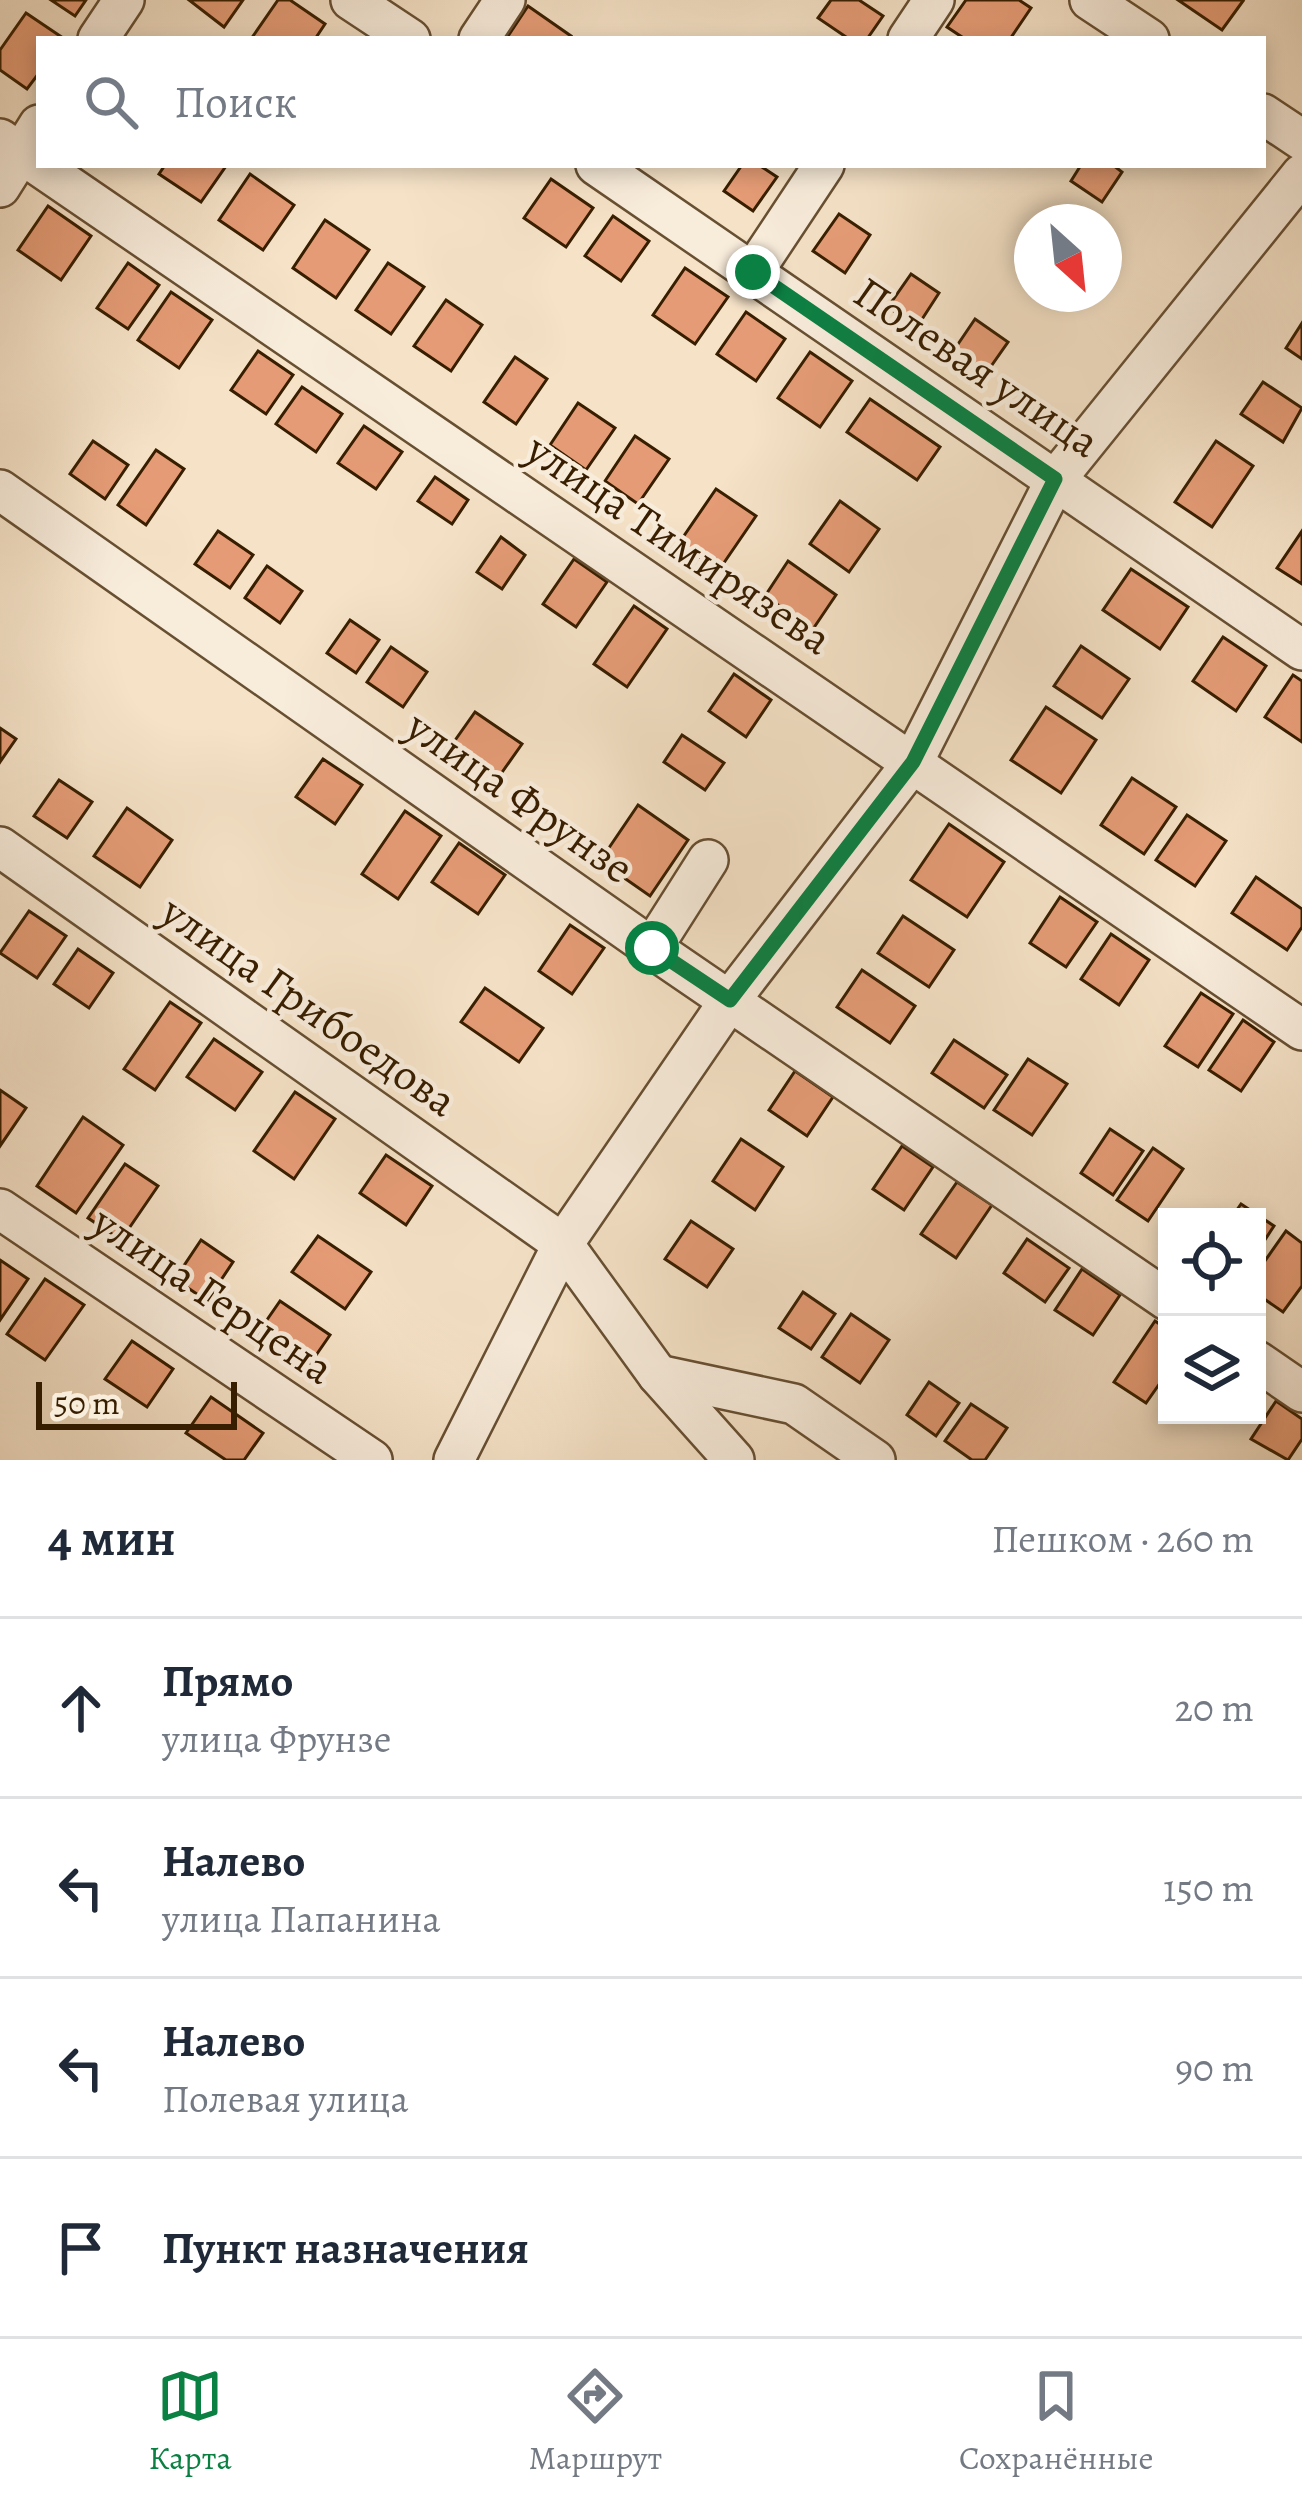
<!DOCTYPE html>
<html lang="ru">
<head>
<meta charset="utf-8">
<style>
  :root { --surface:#fff; --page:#f6f6f7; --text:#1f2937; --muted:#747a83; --line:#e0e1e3; --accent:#0b8043 }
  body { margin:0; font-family:Alegreya,serif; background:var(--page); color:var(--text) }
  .controls { position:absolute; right:36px; bottom:36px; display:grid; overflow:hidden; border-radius:0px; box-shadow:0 6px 18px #0003 }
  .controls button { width:108px; height:108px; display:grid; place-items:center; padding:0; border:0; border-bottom:3px solid var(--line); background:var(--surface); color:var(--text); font:60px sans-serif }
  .compass { position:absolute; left:1014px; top:204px; width:108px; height:108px; border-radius:50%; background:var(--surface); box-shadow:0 6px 18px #0003; rotate:153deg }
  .scale { position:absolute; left:36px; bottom:30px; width:201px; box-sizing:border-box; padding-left:12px; border:6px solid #381e00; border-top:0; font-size:33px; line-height:42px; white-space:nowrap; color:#381e00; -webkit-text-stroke:9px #f8ecdb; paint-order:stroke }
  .stop { position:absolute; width:36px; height:36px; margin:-27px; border:9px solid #0b8043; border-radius:50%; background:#fff }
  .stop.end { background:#0b8043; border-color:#fff; box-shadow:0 3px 12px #0008 }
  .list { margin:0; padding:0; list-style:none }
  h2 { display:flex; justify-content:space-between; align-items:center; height:156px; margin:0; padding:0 48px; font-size:51px }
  h2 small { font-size:39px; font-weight:400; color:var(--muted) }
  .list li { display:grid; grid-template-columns:78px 1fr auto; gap:36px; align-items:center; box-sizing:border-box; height:180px; padding:0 48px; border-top:3px solid var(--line) }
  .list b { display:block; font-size:45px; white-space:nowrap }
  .list p { margin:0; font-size:39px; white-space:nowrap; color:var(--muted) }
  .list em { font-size:39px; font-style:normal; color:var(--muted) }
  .icon { flex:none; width:66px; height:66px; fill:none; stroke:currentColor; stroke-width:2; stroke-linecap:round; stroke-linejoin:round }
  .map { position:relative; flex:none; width:1302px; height:1460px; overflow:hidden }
  .search { position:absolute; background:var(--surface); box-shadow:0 6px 18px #0003; left:36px; right:36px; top:36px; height:132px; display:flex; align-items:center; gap:30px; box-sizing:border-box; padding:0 42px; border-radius:0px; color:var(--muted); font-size:45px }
  .sheet { height:876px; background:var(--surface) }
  nav { display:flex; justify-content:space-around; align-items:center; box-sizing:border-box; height:168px; border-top:3px solid var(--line); background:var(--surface); font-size:33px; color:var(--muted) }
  nav a { display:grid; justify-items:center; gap:6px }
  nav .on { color:var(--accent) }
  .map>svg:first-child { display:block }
  .building { fill:#e59c76; stroke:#381e00; stroke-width:3 }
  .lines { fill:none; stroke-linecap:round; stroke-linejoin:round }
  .minor-casing { stroke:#674f32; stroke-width:44 }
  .minor { stroke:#f8ecdb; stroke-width:39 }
  .route { stroke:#0b8043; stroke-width:15 }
  .labels { text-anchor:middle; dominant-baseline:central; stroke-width:9; stroke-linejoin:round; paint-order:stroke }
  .street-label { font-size:45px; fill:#381e00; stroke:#f8ecdb }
</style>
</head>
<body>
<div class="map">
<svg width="1302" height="1460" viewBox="0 0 1302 1460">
  <rect width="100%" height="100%" fill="#f5e2c7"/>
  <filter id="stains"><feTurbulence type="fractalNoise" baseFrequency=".00167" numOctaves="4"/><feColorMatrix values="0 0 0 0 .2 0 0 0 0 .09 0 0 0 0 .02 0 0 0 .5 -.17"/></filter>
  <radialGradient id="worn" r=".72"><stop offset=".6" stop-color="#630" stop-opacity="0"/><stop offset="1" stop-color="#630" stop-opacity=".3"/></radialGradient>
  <g class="building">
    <path d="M51 0H86L75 16Z"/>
    <path d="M189 0H243L224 27Z"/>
    <path d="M278 0H290L325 24 315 39H251Z"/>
    <path d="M831 0H859L883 16 867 39H849L818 18Z"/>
    <path d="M966 0H1019L1031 8 1010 39H965L947 27Z"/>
    <path d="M1178 0H1241L1243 1 1222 30Z"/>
    <path d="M528 6 571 36 569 39H506Z"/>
    <path d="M26 13 63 38 39 39V73L27 89 0 70V50Z"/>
    <path d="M165 165H224L226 166 201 202 159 174Z"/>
    <path d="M742 165H759L777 177 753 211 724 191Z"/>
    <path d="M1081 165H1113L1122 172 1102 202 1071 181Z"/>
    <path d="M250 174 294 205 263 250 219 220Z"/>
    <path d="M551 179 593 208 566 247 524 218Z"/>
    <path d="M48 206 91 236 61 280 18 250Z"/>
    <path d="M839 214 870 235 845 273 813 251Z"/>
    <path d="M613 216 649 241 621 281 585 256Z"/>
    <path d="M325 220 369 250 336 298 293 268Z"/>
    <path d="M128 263 159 285 128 329 97 308Z"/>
    <path d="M388 263 424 287 391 334 356 310Z"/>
    <path d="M685 268 728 297 695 344 653 315Z"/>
    <path d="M911 274 939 293 917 327 888 307Z"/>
    <path d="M171 292 212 320 179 368 138 340Z"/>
    <path d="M446 300 482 325 451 371 414 346Z"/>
    <path d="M746 312 785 339 756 381 717 354Z"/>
    <path d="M975 319 1008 342 987 372 954 350Z"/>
    <path d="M1302 323V359L1286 348Z"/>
    <path d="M258 351 293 375 266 414 231 390Z"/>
    <path d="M810 352 852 381 820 427 778 398Z"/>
    <path d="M515 357 547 379 516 424 484 402Z"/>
    <path d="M1263 382 1302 408 1283 442 1241 414Z"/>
    <path d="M302 387 342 414 316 452 276 424Z"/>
    <path d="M870 399 940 447 917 480 847 432Z"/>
    <path d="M578 403 615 428 586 470 550 445Z"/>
    <path d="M364 426 402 452 376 489 338 463Z"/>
    <path d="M635 436 669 459 638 504 605 481Z"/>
    <path d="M93 441 128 465 105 499 70 474Z"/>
    <path d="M1216 441 1253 466 1212 527 1175 502Z"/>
    <path d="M156 450 184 469 146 525 118 505Z"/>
    <path d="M435 477 468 500 452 524 418 501Z"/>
    <path d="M716 489 756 516 719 570 679 543Z"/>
    <path d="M840 501 879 529 849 572 810 544Z"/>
    <path d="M218 531 253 555 230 588 195 564Z"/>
    <path d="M1302 531V584L1277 568Z"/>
    <path d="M501 537 525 555 502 589 477 572Z"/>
    <path d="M574 559 607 582 576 627 543 604Z"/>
    <path d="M788 561 836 595 813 629 765 596Z"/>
    <path d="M267 566 302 591 280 623 245 598Z"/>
    <path d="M1131 569 1188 607 1160 649 1103 610Z"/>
    <path d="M634 606 667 629 627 687 594 664Z"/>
    <path d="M350 620 379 640 356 673 327 653Z"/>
    <path d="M1223 637 1266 666 1236 711 1193 681Z"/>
    <path d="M1081 646 1129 679 1102 718 1054 686Z"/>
    <path d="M391 647 427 672 403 707 367 682Z"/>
    <path d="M734 674 771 700 746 737 709 711Z"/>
    <path d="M1293 675 1302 681V742L1265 717Z"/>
    <path d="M1046 707 1096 740 1061 793 1011 760Z"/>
    <path d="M475 712 522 744 498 778 451 746Z"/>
    <path d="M0 728 16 739 0 762Z"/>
    <path d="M682 735 724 763 705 790 664 762Z"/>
    <path d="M323 759 362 785 335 824 296 797Z"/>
    <path d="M1132 778 1176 807 1144 854 1101 825Z"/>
    <path d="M59 780 92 802 67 838 34 816Z"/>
    <path d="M638 805 688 840 650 896 600 861Z"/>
    <path d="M127 808 172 840 140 887 94 856Z"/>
    <path d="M405 811 441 836 398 899 362 874Z"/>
    <path d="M1187 815 1226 841 1195 886 1156 860Z"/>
    <path d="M949 824 1004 862 967 917 911 880Z"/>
    <path d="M459 843 505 875 478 914 432 882Z"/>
    <path d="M1256 877 1302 909V927L1287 950 1232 913Z"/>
    <path d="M1060 897 1097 922 1066 967 1030 943Z"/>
    <path d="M29 911 66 936 37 978 0 953Z"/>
    <path d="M903 916 954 950 929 987 878 953Z"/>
    <path d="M570 925 604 948 572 994 539 971Z"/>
    <path d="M1111 934 1149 960 1119 1005 1081 979Z"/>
    <path d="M78 949 113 973 89 1008 54 984Z"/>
    <path d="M862 970 915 1006 890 1043 837 1007Z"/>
    <path d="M485 988 543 1028 519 1062 461 1022Z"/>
    <path d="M1201 993 1233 1014 1198 1067 1165 1046Z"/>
    <path d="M170 1002 201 1023 155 1090 124 1069Z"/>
    <path d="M1243 1020 1274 1042 1241 1091 1209 1070Z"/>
    <path d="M214 1039 262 1072 235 1110 187 1077Z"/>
    <path d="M954 1040 1007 1075 984 1108 932 1073Z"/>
    <path d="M1028 1059 1067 1084 1032 1135 994 1110Z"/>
    <path d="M795 1071 833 1097 807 1136 769 1110Z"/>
    <path d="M0 1090 26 1108 0 1146Z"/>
    <path d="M295 1092 335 1119 294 1179 254 1151Z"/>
    <path d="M83 1117 123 1145 76 1213 37 1186Z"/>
    <path d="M1110 1129 1143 1151 1113 1195 1081 1173Z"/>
    <path d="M741 1139 783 1167 755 1210 713 1181Z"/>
    <path d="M902 1146 933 1167 904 1210 873 1189Z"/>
    <path d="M1153 1148 1183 1169 1148 1221 1117 1200Z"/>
    <path d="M386 1155 432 1186 406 1225 360 1193Z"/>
    <path d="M125 1164 158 1186 121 1240 88 1218Z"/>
    <path d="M957 1182 992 1205 956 1258 921 1234Z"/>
    <path d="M1241 1204 1274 1226 1257 1252V1217H1232Z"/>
    <path d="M691 1221 733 1249 707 1287 665 1259Z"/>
    <path d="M1286 1231 1302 1243V1286L1283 1312 1257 1294V1272Z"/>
    <path d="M318 1236 371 1272 345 1309 292 1272Z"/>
    <path d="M1027 1239 1069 1268 1045 1302 1004 1273Z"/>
    <path d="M201 1240 233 1262 207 1301 175 1279Z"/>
    <path d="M0 1260 28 1279 0 1320Z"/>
    <path d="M1082 1269 1120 1295 1093 1335 1055 1310Z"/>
    <path d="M45 1279 84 1305 45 1360 7 1334Z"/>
    <path d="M803 1292 835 1314 811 1349 779 1328Z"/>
    <path d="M280 1301 330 1335 303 1374 253 1340Z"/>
    <path d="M851 1314 889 1340 860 1383 822 1357Z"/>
    <path d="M1155 1321 1167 1329V1373L1146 1403 1114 1382Z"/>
    <path d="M132 1341 173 1369 147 1407 105 1379Z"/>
    <path d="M929 1382 959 1403 936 1436 907 1415Z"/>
    <path d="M211 1397 263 1433 244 1460H226L186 1433Z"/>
    <path d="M1276 1401 1302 1419V1439L1288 1460 1251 1439Z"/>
    <path d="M971 1404 1007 1428 985 1460H972L945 1441Z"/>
  </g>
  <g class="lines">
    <g class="minor-casing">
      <g id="minor">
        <path d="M351 0 410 39"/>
        <path d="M1090 0 1149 39"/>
        <path d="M98 39 124 0"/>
        <path d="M479 39 505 0"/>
        <path d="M908 39 934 0"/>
        <path d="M1263 114 1302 140"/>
        <path d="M0 139 1302 1030"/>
        <path d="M596 165 1302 650"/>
        <path d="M0 187 39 125"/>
        <path d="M753 272 824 165"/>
        <path d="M0 490 652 948 1167 1300"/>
        <path d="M0 847 563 1244 658 1375 734 1460"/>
        <path d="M652 948 708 860"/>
        <path d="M0 1209 372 1460"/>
        <path d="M1257 1361 1302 1392"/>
        <path d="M658 1375 794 1404 875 1460"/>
        <path d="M454 1460 563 1244 730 1000 913 762 1056 479 1302 174"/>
      </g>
    </g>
    <use href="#minor" class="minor"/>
  </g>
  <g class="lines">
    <path class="route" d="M652 948 730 1000 913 762 1055 479 753 272"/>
  </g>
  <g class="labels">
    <g class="street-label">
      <text transform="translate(977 367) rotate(34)">Полевая улица</text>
      <text transform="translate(679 544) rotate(34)">улица Тимирязева</text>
      <text transform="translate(520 797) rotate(35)">улица Фрунзе</text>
      <text transform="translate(309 1006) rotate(35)">улица Грибоедова</text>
      <text transform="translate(213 1295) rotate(34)">улица Герцена</text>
    </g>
  </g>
  <rect width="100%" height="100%" filter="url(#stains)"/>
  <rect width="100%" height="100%" fill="url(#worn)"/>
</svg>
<div class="controls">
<button><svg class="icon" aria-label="locate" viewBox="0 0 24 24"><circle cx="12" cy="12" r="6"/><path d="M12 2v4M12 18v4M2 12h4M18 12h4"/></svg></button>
<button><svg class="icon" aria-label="layers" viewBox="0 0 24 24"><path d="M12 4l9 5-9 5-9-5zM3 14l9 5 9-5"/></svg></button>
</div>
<svg class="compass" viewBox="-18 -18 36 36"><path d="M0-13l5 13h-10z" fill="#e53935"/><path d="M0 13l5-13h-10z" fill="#747a83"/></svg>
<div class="scale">50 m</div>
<div class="stop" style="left:652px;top:948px"></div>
<div class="stop end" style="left:753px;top:272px"></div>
<div class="search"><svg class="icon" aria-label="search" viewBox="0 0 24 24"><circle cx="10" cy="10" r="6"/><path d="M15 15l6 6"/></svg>Поиск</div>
</div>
<section class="sheet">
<h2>4 мин<small>Пешком · 260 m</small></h2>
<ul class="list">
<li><svg class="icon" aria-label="ahead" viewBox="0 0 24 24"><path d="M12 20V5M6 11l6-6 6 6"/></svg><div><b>Прямо</b><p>улица Фрунзе</p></div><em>20 m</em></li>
<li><svg class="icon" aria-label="left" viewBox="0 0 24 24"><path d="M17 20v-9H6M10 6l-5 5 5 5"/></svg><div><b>Налево</b><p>улица Папанина</p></div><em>150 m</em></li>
<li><svg class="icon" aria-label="left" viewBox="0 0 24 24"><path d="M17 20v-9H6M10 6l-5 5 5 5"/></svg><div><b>Налево</b><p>Полевая улица</p></div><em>90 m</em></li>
<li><svg class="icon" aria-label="arrive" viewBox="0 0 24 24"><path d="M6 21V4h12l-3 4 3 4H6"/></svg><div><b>Пункт назначения</b></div></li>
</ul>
</section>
<nav>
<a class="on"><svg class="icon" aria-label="map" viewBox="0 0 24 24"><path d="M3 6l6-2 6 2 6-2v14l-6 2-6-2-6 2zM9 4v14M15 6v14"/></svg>Карта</a>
<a><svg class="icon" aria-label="directions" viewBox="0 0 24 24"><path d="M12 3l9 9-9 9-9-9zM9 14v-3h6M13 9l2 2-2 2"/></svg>Маршрут</a>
<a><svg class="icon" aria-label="saved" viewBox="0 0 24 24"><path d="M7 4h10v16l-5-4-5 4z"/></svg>Сохранённые</a>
</nav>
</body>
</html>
